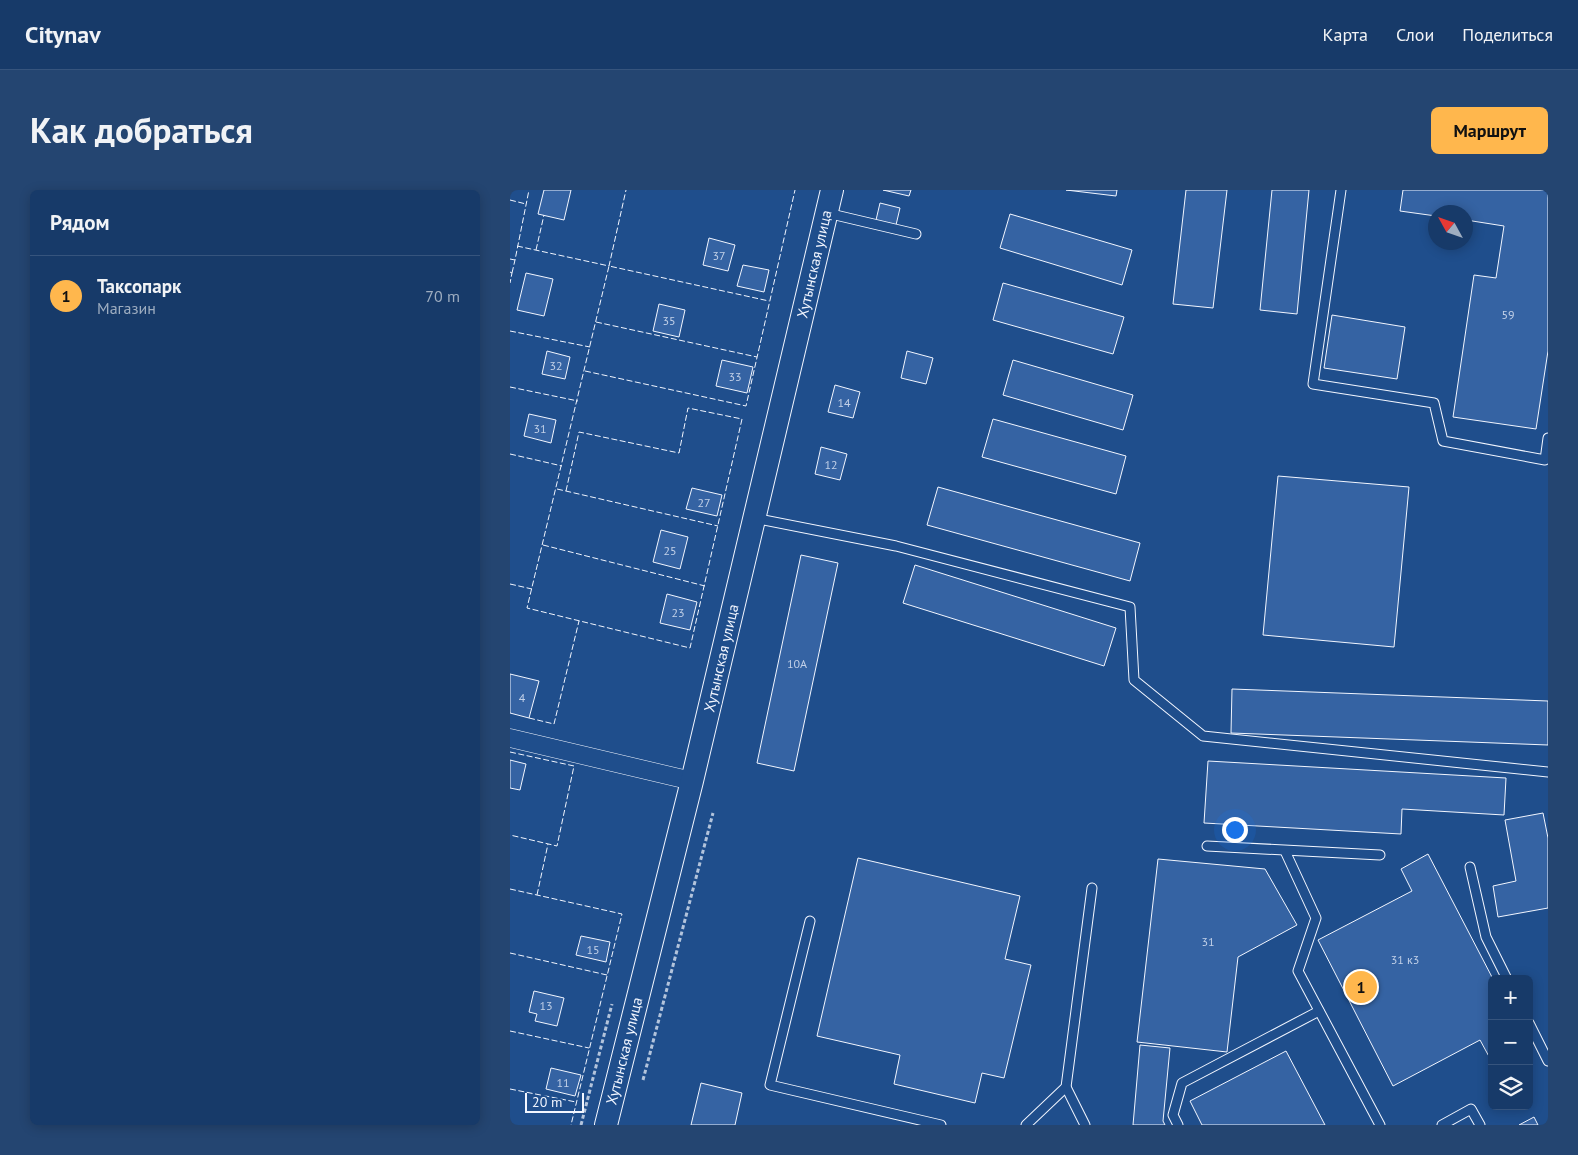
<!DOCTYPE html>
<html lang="ru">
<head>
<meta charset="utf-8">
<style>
  :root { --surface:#173a69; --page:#244571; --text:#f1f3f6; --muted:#9eadc0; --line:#36547d; --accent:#ffb74d }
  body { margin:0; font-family:"PT Sans",sans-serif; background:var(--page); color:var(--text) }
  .controls { position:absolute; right:15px; bottom:15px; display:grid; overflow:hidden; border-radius:8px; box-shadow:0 2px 12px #0003 }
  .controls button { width:45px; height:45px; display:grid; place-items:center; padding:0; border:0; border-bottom:1px solid var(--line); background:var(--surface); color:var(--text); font:25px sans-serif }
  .compass { position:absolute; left:918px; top:15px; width:45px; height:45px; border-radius:50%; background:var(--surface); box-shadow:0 2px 12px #0003; rotate:310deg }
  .scale { position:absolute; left:15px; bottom:12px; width:59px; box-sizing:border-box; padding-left:5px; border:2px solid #f2f6ff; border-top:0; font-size:14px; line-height:18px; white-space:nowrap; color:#f2f6ff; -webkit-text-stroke:4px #1f4e8c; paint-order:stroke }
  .you { position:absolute; left:724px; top:639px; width:18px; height:18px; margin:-12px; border:4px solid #fff; border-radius:50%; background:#1a73e8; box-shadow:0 0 0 8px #1a73e833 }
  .badge { display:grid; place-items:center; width:32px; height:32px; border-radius:50%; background:var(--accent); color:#111; font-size:16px; font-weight:700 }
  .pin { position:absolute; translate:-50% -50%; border:2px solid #fff; box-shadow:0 1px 5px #0006 }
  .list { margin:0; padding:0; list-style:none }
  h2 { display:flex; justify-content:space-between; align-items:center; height:65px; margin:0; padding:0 20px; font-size:21px }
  h2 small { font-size:16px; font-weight:400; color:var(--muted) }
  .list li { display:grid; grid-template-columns:32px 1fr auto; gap:15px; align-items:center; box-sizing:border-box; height:80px; padding:0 20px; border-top:1px solid var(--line) }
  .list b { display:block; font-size:19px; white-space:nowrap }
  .list p { margin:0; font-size:16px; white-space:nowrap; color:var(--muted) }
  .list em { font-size:16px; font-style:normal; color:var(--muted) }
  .icon { flex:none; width:28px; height:28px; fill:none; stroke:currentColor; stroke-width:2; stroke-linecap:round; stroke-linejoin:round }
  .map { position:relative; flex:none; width:1038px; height:935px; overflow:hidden; border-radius:8px }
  header { display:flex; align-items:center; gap:30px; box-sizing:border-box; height:70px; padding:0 25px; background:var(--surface); border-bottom:1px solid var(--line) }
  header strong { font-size:24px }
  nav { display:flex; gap:28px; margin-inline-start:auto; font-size:18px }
  .intro { display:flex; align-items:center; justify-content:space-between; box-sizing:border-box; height:120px; padding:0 30px }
  h1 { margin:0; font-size:35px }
  .button { padding:12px 22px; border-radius:8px; background:var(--accent); color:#111; font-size:18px; font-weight:700 }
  main { display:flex; gap:30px; padding:0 30px }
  aside { flex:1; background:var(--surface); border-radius:8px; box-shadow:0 2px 12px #0003 }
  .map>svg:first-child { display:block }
  .building { fill:#3563a3; stroke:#f2f6ff }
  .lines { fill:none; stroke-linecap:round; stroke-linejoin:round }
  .service-casing { stroke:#f2f6ff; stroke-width:11 }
  .minor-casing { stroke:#f2f6ff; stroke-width:19 }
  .tertiary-casing { stroke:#f2f6ff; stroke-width:24 }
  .path { stroke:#b3c4dc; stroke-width:3; stroke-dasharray:4 2.5; stroke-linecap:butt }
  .service { stroke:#1f4e8c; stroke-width:9 }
  .minor { stroke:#1f4e8c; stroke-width:18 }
  .tertiary { stroke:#1f4e8c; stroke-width:22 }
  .fence { stroke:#f2f6ff; stroke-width:1; stroke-dasharray:6 2.5; stroke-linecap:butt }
  .labels { text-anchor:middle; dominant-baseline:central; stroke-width:4; stroke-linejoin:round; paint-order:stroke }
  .number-label { font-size:12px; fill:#c3d1e8 }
  .street-label { font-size:15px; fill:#f2f6ff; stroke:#1f4e8c }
</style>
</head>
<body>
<header>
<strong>Citynav</strong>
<nav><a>Карта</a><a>Слои</a><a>Поделиться</a></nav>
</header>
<div class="intro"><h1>Как добраться</h1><a class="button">Маршрут</a></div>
<main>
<aside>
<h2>Рядом<small></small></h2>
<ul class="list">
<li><span class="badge">1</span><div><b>Таксопарк</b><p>Магазин</p></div><em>70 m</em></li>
</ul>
</aside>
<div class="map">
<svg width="1038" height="935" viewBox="0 0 1038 935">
  <rect width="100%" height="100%" fill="#1f4e8c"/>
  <g class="building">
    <path d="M34 0H61L54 30 28 24Z"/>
    <path d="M373 0H401L399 6Z"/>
    <path d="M556 0H607L606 6Z"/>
    <path d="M676 0H717L703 118 663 114Z"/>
    <path d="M762 0H799L787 124 750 120Z"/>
    <path d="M893 0H1038V161L1026 239 943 227 964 85 986 88 994 36 956 30V22H926V26L890 21Z"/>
    <path d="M370 13 390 18 386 35 366 30Z"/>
    <path d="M500 24 622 60 612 95 490 58Z"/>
    <path d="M199 48 225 55 218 81 193 75Z"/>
    <path d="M233 75 259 80 254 102 227 96Z"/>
    <path d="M16 83 43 89 34 126 7 120Z"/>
    <path d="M493 93 614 127 603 164 483 130Z"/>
    <path d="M149 114 175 120 169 147 143 141Z"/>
    <path d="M822 125 895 137 887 189 814 178Z"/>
    <path d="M37 161 60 167 55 189 32 184Z"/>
    <path d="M397 161 423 168 416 194 391 188Z"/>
    <path d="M212 170 243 177 237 203 206 196Z"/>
    <path d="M503 170 623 205 613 240 493 205Z"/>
    <path d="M325 195 350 202 343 228 318 222Z"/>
    <path d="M19 224 46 230 41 253 14 246Z"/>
    <path d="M483 229 616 266 606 304 472 267Z"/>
    <path d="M311 257 337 264 330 290 305 284Z"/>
    <path d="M768 286 899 297 884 457 753 445Z"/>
    <path d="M428 297 630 353 620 391 417 335Z"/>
    <path d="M182 298 212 305 207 326 176 319Z"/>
    <path d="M151 340 178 347 170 379 143 372Z"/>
    <path d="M291 365 328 373 284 581 247 573Z"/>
    <path d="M405 375 606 438 594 476 393 413Z"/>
    <path d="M157 404 187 412 180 440 150 433Z"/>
    <path d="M0 484 29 491 19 528 0 523Z"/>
    <path d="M722 499 1038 511V555L721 543Z"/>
    <path d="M0 570 16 574 10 600 0 598Z"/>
    <path d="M698 571 996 588 994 625 892 619 891 644 694 633Z"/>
    <path d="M1033 623 1038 648V718L988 727 983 696 1006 691 995 630Z"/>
    <path d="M918 664 983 789 982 872 970 850 883 896 808 750 902 701 891 679Z"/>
    <path d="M348 668 510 706 495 769 521 775 494 888 472 883 465 913 384 894 390 865 307 846Z"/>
    <path d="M648 669 755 679 787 735 728 767 717 862 627 852Z"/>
    <path d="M71 746 100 752 96 772 66 765Z"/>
    <path d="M24 801 54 808 47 836 25 831 27 824 19 822Z"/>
    <path d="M630 855 660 858 653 931 655 935H623Z"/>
    <path d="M776 861 815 935H692L680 911Z"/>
    <path d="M41 878 71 885 65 906 36 899Z"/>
    <path d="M191 893 232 903 225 935H181Z"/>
    <path d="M1024 927 1028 935H1009Z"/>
  </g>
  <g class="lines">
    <g class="service-casing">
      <g id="service">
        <path d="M831 0 803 194 924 213 933 251 1035 270 1038 248"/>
        <path d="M317 23 406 44"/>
        <path d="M244 328 386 356 620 417 624 490 693 546 1038 582"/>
        <path d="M697 656 870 665"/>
        <path d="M775 661 806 728 788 781 870 935"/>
        <path d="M960 677 976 747 997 789"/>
        <path d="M300 731 260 895 431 935"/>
        <path d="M1019 833 1038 871"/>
        <path d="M556 897 575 935"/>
        <path d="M516 935 556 897 582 698"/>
        <path d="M668 935 663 925 672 893 809 821"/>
        <path d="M932 935 961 919 970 935"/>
      </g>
    </g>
    <g class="minor-casing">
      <path id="minor" d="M0 548 182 591"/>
    </g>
    <g class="tertiary-casing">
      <path id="tertiary" d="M96 935 182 591 322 0"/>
    </g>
    <g class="path">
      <path d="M133 890 203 623"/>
      <path d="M71 935 102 814"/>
    </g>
    <use href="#service" class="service"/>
    <use href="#minor" class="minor"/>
    <use href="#tertiary" class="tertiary"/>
    <g class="fence">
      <path d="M0 10 16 14"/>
      <path d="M7 56 99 76 116 0"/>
      <path d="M26 60 34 25"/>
      <path d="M0 69 5 70 19 0"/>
      <path d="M0 82 2 83 0 93"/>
      <path d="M2 83 5 70"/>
      <path d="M86 132 247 167"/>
      <path d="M0 141 80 157"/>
      <path d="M75 181 236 216 285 0"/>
      <path d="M0 197 68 211"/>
      <path d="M0 264 52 276"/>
      <path d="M47 299 208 336"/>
      <path d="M56 301 69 242 169 263 178 218 232 229 180 458 17 418 99 76 259 111"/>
      <path d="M33 355 195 396"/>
      <path d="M0 394 22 399"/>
      <path d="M19 528 44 534 69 431"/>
      <path d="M0 562 64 576 47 656 0 645"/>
      <path d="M0 699 112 724 61 935"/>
      <path d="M27 705 38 654"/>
      <path d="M0 763 97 785"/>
      <path d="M0 841 79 858"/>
      <path d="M0 899 66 912"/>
    </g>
  </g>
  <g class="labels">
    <g class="number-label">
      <text x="209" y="65">37</text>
      <text x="998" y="124">59</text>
      <text x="159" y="130">35</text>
      <text x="46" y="175">32</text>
      <text x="225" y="186">33</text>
      <text x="334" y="212">14</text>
      <text x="30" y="238">31</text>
      <text x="321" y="274">12</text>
      <text x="194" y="312">27</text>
      <text x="160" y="360">25</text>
      <text x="168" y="422">23</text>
      <text x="287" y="473">10А</text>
      <text x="12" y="507">4</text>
      <text x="698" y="751">31</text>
      <text x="83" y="759">15</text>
      <text x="895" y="769">31 к3</text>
      <text x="36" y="815">13</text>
      <text x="53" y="892">11</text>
    </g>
    <g class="street-label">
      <text transform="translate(304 74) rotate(-77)">Хутынская улица</text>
      <text transform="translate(211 468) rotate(-77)">Хутынская улица</text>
      <text transform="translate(114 861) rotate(-76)">Хутынская улица</text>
    </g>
  </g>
</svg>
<div class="controls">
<button>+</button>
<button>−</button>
<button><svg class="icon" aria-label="layers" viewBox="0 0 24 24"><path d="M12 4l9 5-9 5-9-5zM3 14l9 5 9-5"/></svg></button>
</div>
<svg class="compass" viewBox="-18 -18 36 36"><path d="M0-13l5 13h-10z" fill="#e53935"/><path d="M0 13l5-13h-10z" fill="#9eadc0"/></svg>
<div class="scale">20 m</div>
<div class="you"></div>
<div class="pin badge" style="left:851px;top:797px">1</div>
</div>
</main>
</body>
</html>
